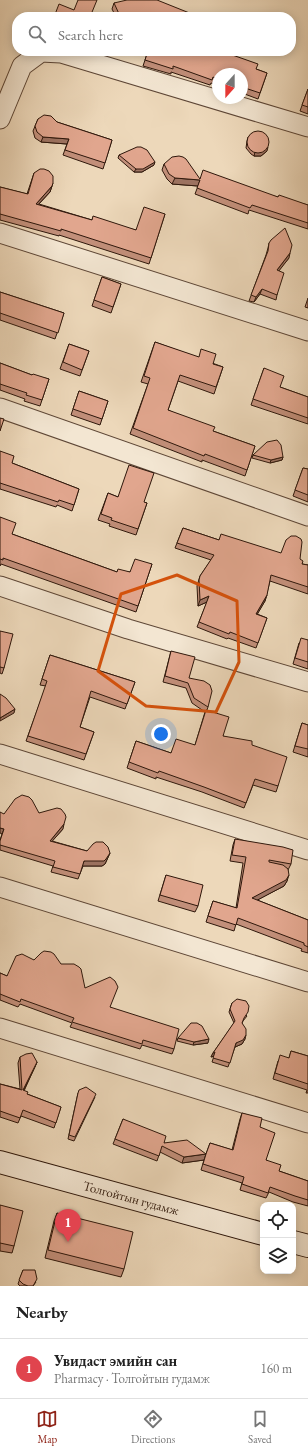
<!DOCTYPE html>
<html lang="en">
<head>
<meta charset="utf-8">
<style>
  :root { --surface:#fff; --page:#f6f6f6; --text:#222; --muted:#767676; --line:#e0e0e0; --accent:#8f2418 }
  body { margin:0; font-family:"EB Garamond",serif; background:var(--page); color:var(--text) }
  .controls { position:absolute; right:12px; bottom:12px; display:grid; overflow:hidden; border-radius:8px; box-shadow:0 2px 10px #0003 }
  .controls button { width:36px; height:36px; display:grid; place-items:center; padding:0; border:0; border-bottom:1px solid var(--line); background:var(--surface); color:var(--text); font:20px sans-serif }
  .compass { position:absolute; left:212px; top:68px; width:36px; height:36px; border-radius:50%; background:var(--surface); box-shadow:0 2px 10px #0003; rotate:201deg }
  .you { position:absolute; left:161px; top:734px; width:14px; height:14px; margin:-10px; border:3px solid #fff; border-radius:50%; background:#1a73e8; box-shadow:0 0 0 6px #1a73e833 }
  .badge { display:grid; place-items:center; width:26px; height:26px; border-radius:50%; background:var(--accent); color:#fff; font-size:13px; font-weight:700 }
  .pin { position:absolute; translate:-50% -33px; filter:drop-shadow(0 1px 2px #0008) }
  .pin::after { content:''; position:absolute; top:21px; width:14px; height:12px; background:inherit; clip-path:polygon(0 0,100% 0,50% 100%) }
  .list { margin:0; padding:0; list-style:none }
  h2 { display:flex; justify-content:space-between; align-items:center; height:52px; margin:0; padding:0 16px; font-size:17px }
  h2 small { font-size:13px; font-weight:400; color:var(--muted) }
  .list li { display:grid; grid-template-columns:26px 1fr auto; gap:12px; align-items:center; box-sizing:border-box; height:60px; padding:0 16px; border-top:1px solid var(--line) }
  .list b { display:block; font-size:15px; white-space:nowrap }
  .list p { margin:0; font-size:13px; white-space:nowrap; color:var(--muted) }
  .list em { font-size:13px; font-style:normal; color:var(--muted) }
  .icon { flex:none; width:22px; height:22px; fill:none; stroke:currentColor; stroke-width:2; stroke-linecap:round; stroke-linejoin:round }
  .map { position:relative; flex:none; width:308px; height:1286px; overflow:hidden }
  .search { position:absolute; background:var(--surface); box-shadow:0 2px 10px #0003; left:12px; right:12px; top:12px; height:44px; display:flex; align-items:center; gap:10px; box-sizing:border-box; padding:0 14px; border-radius:16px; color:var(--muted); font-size:15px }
  .sheet { height:112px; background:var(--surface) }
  nav { display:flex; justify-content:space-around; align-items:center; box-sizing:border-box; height:56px; border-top:1px solid var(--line); background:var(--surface); font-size:11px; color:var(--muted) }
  nav a { display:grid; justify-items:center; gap:2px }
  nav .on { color:var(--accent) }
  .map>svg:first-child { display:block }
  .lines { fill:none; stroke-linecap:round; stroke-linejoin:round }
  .street-casing { stroke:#5e4737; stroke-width:21 }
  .secondary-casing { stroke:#2e170b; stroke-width:24 }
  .street { stroke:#f3e6d2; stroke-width:19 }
  .secondary { stroke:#f3e6d2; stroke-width:22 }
  .wall { fill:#c28f7a; stroke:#2e170b }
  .shaded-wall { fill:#9e7463; stroke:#2e170b }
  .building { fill:#e1a68e; stroke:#2e170b }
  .marked { fill:none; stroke:#d5520c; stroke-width:3; stroke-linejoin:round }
  .labels { text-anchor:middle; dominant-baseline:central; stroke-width:3; stroke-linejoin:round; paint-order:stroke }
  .street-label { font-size:13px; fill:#2e170b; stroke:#f3e6d2 }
</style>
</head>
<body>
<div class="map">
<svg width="308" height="1286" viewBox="0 0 308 1286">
  <rect width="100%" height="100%" fill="#edd8ba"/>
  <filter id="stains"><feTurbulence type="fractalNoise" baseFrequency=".005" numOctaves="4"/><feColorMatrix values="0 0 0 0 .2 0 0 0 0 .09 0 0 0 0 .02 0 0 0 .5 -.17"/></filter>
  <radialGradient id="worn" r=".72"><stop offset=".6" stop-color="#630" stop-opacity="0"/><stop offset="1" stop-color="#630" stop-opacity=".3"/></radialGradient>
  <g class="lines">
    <g class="street-casing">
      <g id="street">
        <path d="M0 119 22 66 41 52 61 53 308 127"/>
        <path d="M0 233 308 331"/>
        <path d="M0 408 308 516"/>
        <path d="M0 586 128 629 308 682"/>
        <path d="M0 754 308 850"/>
        <path d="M0 887 308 982"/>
        <path d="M0 1028 308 1123"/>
      </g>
    </g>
    <g class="secondary-casing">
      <g id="secondary">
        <path d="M0 1162 263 1234"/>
        <path d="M293 1242 308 1246"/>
      </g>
    </g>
    <use href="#street" class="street"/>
    <use href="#secondary" class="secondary"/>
  </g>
  <g class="wall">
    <path d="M114 3 190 17H116L112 9Z"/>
    <path d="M148 51 256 69 267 73 258 99 242 93V74H218V85L211 83 210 85 171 72V74L143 66Z"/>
    <path d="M308 89V114L300 111Z"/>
    <path d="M38 119 57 122 112 140 103 169 63 155 67 144 41 142 35 138 33 131Z"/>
    <path d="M248 137 267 151 261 156H254L251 154 246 148 247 141Z"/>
    <path d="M119 155 154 165 142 172H134L118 158Z"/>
    <path d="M164 164 200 179 278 197 308 205V229L249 210 248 214 195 194 198 186 172 184 167 179 162 170Z"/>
    <path d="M34 173 53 183 50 192 39 204 92 220 136 230 165 214 149 264 59 235V236L0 220V187L27 194Z"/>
    <path d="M269 243 289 258 278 271 277 295 276 300 260 294 254 302 249 301 266 255 268 248Z"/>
    <path d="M102 277 121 284 111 313 92 306Z"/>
    <path d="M0 292 64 313 55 339 0 320Z"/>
    <path d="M308 298V308L305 307Z"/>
    <path d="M155 342 223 367 214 394 178 381 168 410 213 431 255 446 245 476 202 460V462L130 434 148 384 141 382Z"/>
    <path d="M69 344 89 351 80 376 60 369Z"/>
    <path d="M0 363 32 375 49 379 40 406 24 401 25 399 0 390Z"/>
    <path d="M264 368 280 387 308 397V424L251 405Z"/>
    <path d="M79 391 108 401 100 425 71 415Z"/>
    <path d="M0 451 12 463 79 489 72 511 57 505 56 507 0 489Z"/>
    <path d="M253 455 283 457 282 460 270 463 252 458Z"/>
    <path d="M303 468 308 469V502L293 496Z"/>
    <path d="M108 493 118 497 147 503 136 535 109 526 110 524 98 520Z"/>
    <path d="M0 517 12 534 117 572H130L152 564 136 612 1 564 0 566Z"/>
    <path d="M183 528 219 540 300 559 302 564 308 565V594L270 581 265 601 257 614 267 618 256 648 228 638 227 639 197 627 207 602 198 606 197 586 200 576 211 560 175 548Z"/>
    <path d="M0 631 4 668 2 674 0 673Z"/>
    <path d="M308 640V669L293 664 299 643Z"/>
    <path d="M171 651 208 707 207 710 223 736 252 745 278 786 276 792 253 785 244 808 202 792 156 777V779L127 768 136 741 171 753 195 745 205 712 192 703 186 688 163 682Z"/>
    <path d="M50 655 135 682 125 709 90 697 80 727 94 732 84 760 26 741 46 686 40 685Z"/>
    <path d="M302 723 308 725V757L293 752Z"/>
    <path d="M39 813 63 829 52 841 87 851 110 853 105 864 102 866H83L78 879 51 872 53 866 0 850V840L2 834 4 814Z"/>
    <path d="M235 839 291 864 288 870 287 881 284 886 257 900 308 920V953L301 951 302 949 236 924 234 931 206 922 213 901 236 908 243 863 230 861 233 845Z"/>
    <path d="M166 875 198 906 195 912 158 901Z"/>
    <path d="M34 960 61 964 85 988 110 1007 174 1049 172 1054 142 1045 140 1049 70 1027 72 1023 20 1004 18 1007 0 1000V973L7 976Z"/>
    <path d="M232 1003 247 1016 243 1021 242 1023 245 1039 242 1044 235 1047 228 1067 212 1062 214 1056 211 1057 213 1053 234 1023 229 1012Z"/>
    <path d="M178 1038 208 1043 193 1045 177 1041Z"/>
    <path d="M291 1051 308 1056V1093H306L307 1090 273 1079 278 1061 289 1058Z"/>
    <path d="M20 1057 37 1062 24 1091 27 1094 61 1107 54 1128 21 1116 18 1123 0 1117V1084L20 1089 18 1063Z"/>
    <path d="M78 1093 95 1097 74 1141 68 1139Z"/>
    <path d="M242 1113 260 1127 266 1160 279 1171 308 1181V1206L293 1202 269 1192 266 1198 240 1190 242 1183 201 1170 204 1160 182 1163 160 1152 157 1161 113 1144 123 1119 164 1143 206 1154 210 1143 232 1150 240 1119Z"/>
    <path d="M0 1205 14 1246 12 1253 0 1251Z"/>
    <path d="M57 1213 124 1269 121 1277 45 1258 54 1221Z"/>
    <path d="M23 1270 36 1282 33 1286H20L18 1284Z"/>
  </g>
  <g class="shaded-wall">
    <path d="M160 13 159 17H145Z"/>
    <path d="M43 137 69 139 67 144 41 142Z"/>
    <path d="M268 147 267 151 261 156H254L255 152Z"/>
    <path d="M155 162 154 165 142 172H134L136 169Z"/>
    <path d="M175 178 200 180 198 186 172 184Z"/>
    <path d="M52 186 50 192 34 209 36 204Z"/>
    <path d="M290 253 289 258 275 276 277 270Z"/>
    <path d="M262 289 260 294 254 302 256 297Z"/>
    <path d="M283 457 282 460 270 463 271 460Z"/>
    <path d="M267 595 265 601 254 620 256 614Z"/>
    <path d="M209 596 207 602 198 606 200 600Z"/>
    <path d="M15 709 14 713 0 721V718Z"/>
    <path d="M64 824 63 829 48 846 50 841Z"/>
    <path d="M0 828 4 829 2 834 0 833Z"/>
    <path d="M110 853 105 864 102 866H82L84 861Z"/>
    <path d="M289 875 287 881 284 886 250 904 252 898Z"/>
    <path d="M246 1035 245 1039 242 1044 235 1047 236 1043Z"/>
    <path d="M209 1039 208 1043 193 1045 194 1042Z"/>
    <path d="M215 1052 214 1056 211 1057 213 1053Z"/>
    <path d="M37 1062 35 1067 21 1096 23 1090Z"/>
    <path d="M206 1154 204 1160 182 1163 184 1157Z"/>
  </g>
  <g class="building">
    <path d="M78 0H97L90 17H54L59 4 74 10Z"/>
    <path d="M127 0H157L192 14 190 17H159L160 13 145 17H122L120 16 114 3Z"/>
    <path d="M148 51H221L258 64 256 69 267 73 260 93 242 87V74H218V79L213 77 212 80 173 66V69L145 60Z"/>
    <path d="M308 89V107L302 105Z"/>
    <path d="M44 115 51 116 57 122 112 140 105 163 65 150 69 139 43 137 37 132 35 126 38 119Z"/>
    <circle cx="258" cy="142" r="11"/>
    <path d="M137 147H141L147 150 155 162 143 169H136L119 155Z"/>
    <path d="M179 156 183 157 186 159 200 179 203 170 278 197 279 195 308 205V223L252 205 250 208 197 188 200 180 175 178 169 174 164 164 172 157Z"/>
    <path d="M40 169H44L49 171 53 176V183L52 186 36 204 92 220 93 216 136 230 144 207 165 214 151 258 61 229V231L0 214V187L28 194 34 173Z"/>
    <path d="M285 228 292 245 290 253 277 270 284 273 277 295 262 289 256 297 251 295 268 251 269 243 271 240Z"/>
    <path d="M102 277 121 284 113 307 94 300Z"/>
    <path d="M0 292 64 313 58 333 0 313Z"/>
    <path d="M155 342 199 357 201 349 216 354 213 364 223 367 216 387 180 375 168 410 215 427 213 431 255 446 247 470 205 454 204 456 133 428 150 378 144 376Z"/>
    <path d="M69 344 89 351 82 370 63 362Z"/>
    <path d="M0 363 32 375 33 374 49 379 42 400 26 395 27 393 0 384Z"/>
    <path d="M264 368 284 376 280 387 308 397V418L253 399Z"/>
    <path d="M79 391 108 401 102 419 73 409Z"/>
    <path d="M0 418 4 419 0 431Z"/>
    <path d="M277 440 281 445 283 457 271 460 253 455 267 442Z"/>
    <path d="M0 451 14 456 12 463 79 489 74 505 59 500 58 502 0 483Z"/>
    <path d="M129 465 154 473 144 502 147 503 138 529 111 520 112 518 101 514 108 493 118 497Z"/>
    <path d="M303 468 308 469V495L295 490Z"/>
    <path d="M0 517 16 523 12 534 117 572 118 569 130 572 135 559 152 564 138 606 3 558V560L0 559Z"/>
    <path d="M183 528 219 540 221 534 281 553 286 540 291 536H296L301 539 302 542 300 559 303 561 302 564 308 565V587L271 575 267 595 256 614 267 618 258 643 230 632 229 634 199 622 209 596 200 600 199 580 200 576 214 555 177 543Z"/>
    <path d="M0 631 13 634 4 668 0 667Z"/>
    <path d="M301 638 308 640V662L295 658Z"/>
    <path d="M171 651 195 657 189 678 204 681 210 685 212 691 208 707 194 698 188 683 165 676Z"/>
    <path d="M50 655 135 682 127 704 91 691 80 727 94 732 86 754 28 736 47 681 42 679Z"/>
    <path d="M0 694 6 698 15 709 0 718Z"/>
    <path d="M206 710 229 717 223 736 252 741V745L287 757 278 786 255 779 246 803 204 787 159 771 158 773 129 762 136 741 171 753 176 739 195 745Z"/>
    <path d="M302 723 308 725V749L295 746Z"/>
    <path d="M22 795 29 797 32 800 39 813 57 808 61 809 65 814 66 817 64 824 50 841 87 851 93 844 96 842H103L108 847 110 853 106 859 104 861H84L80 874 53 867 55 861 0 845V841L4 829 0 828V812L4 814 15 799Z"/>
    <path d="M235 839 283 847 293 850 291 864 269 860V862L283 865 288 869 289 875 286 880 252 898 308 920V947L304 945V943L238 918 236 925 208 916 213 901 237 908 246 857 232 855Z"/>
    <path d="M166 875 203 885 198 906 160 895Z"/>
    <path d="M44 951 51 952 54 954 61 964H74L79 967 81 969 85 988 110 977 115 981 118 987 110 1007 179 1029 174 1049 143 1040 142 1044 72 1022 74 1018 21 999 20 1002 0 994V973L7 976 16 956 22 954 34 960 41 953Z"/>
    <path d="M237 999 246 1001 249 1006 248 1012 244 1018 242 1023 246 1029V1035L243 1040 236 1043 230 1063 213 1058 215 1052 213 1053 235 1021 230 1009 232 1003Z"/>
    <path d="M191 1023H197L202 1026 209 1039 194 1042 178 1038Z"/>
    <path d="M291 1051 308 1056V1084L275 1073 280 1055 289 1058Z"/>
    <path d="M32 1053 37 1062 23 1090 28 1092 27 1094 61 1107 56 1123 23 1110 20 1118 0 1111V1084L22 1090 20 1057 26 1054Z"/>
    <path d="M86 1087 96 1094 75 1137 69 1135 78 1093 79 1090Z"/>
    <path d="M242 1113 262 1118 260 1127 275 1133 266 1160 281 1165 279 1171 308 1181V1200L295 1196 270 1187 268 1193 242 1184 244 1177 203 1164 206 1154 184 1157 162 1146 159 1156 115 1139 123 1119 166 1136 164 1143 187 1140 206 1154 210 1143 233 1150Z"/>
    <path d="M0 1205 23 1211 14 1246 0 1243Z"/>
    <path d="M57 1213 133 1232 124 1269 48 1250Z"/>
    <path d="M23 1270H35L37 1279 33 1286H28L23 1284 19 1280Z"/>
  </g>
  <path class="marked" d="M177 575 237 601 239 662 216 712 146 706 98 671 121 594Z"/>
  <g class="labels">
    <g class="street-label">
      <text transform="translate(131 1198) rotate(15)">Толгойтын гудамж</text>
    </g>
  </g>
  <rect width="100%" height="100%" filter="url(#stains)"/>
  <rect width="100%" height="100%" fill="url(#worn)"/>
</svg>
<div class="controls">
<button><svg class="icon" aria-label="locate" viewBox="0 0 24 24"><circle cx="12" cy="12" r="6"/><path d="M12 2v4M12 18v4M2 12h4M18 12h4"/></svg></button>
<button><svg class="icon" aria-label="layers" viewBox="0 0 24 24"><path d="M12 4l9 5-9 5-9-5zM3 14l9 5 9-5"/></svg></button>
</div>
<svg class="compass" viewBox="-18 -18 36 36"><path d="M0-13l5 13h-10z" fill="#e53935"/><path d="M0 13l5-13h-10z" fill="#767676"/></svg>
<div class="you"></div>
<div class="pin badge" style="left:68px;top:1242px;background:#e0444e">1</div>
<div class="search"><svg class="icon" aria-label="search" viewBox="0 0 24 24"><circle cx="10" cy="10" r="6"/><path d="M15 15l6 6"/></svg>Search here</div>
</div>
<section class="sheet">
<h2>Nearby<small></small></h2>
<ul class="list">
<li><span class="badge" style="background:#e0444e">1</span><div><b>Увидаст эмийн сан</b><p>Pharmacy · Толгойтын гудамж</p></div><em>160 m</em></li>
</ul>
</section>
<nav>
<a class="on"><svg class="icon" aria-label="map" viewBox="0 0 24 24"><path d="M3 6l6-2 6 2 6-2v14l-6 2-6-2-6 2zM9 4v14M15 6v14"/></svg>Map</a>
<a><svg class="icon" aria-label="directions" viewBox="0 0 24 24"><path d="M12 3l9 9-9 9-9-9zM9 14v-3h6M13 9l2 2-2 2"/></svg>Directions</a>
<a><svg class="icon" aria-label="saved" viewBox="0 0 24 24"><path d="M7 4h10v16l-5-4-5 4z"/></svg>Saved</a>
</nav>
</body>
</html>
